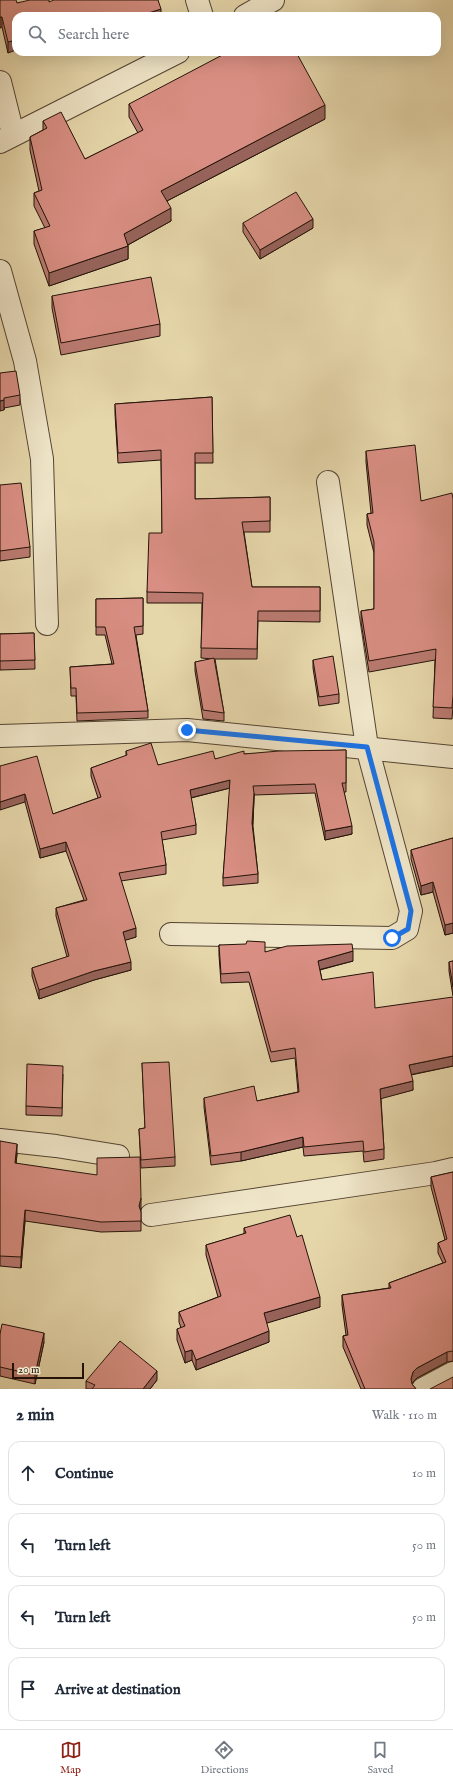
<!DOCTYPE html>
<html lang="en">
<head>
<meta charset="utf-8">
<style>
  :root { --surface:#fff; --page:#f6f6f7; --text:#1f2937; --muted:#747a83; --line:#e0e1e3; --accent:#8f2418 }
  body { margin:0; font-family:"IM FELL English",serif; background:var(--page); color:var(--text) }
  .scale { position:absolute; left:12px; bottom:10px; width:72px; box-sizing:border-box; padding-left:4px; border:2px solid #241309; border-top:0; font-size:11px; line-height:14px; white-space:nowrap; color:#241309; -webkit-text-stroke:3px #efe5c8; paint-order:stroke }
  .stop { position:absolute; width:12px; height:12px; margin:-9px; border:3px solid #1a73e8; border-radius:50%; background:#fff }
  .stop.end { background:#1a73e8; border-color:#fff; box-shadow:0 1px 4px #0008 }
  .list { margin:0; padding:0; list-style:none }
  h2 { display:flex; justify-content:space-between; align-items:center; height:52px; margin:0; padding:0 16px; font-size:17px }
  h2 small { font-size:13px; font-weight:400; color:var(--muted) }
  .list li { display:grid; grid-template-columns:26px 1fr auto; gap:12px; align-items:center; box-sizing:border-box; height:64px; margin:0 8px 8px; padding:0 8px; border:1px solid var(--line); border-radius:12px }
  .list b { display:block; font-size:15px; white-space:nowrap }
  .list em { font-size:13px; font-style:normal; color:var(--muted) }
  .icon { flex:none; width:22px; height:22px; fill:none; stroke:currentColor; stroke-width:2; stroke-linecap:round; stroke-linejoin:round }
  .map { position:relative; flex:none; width:453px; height:1389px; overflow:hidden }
  .search { position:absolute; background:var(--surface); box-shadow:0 4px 16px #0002; left:12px; right:12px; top:12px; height:44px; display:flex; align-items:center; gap:10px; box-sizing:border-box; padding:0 14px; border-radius:12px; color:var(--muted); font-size:15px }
  .sheet { height:340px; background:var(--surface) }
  nav { display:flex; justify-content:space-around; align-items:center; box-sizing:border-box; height:56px; border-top:1px solid var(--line); background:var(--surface); font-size:11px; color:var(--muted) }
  nav a { display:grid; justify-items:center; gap:2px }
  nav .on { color:var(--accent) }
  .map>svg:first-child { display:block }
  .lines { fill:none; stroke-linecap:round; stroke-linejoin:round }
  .minor-casing { stroke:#544432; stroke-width:24 }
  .minor { stroke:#efe5c8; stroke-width:22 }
  .wall { fill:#ba7a70; stroke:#241309 }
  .shaded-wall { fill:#97635b; stroke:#241309 }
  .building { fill:#d88e82; stroke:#241309 }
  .route { stroke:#1a73e8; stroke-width:5 }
</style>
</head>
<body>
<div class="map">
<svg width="453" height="1389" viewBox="0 0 453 1389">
  <rect width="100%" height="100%" fill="#e6d7ab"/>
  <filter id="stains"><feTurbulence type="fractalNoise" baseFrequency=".005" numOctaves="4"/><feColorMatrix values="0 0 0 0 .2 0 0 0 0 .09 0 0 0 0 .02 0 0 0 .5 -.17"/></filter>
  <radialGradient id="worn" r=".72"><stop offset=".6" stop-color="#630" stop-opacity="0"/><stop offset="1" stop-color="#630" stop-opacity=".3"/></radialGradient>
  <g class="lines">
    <g class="minor-casing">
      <g id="minor">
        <path d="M197 0 202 16"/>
        <path d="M245 16 273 0"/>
        <path d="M0 82 13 134"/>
        <path d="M0 142 178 52"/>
        <path d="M0 271 25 361 42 459 47 624"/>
        <path d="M0 736 187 730 453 757"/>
        <path d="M171 934 392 938 407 929 411 911 367 747 328 482"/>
        <path d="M0 1140 56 1146 118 1156"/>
        <path d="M151 1215 436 1173 453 1169"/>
        <path d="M423 1389 453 1373"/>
      </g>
    </g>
    <use href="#minor" class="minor"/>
  </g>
  <g class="wall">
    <path d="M0 0 17 3 49 2 161 16H16L8 53 2 27 0 28Z"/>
    <path d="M129 104 325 119 167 201 171 221 128 245V259L49 286 34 244V231L45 228 34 206V193L39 191 30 150V137L43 130V121L85 159 138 133 129 117Z"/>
    <path d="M243 223 313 228 260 259 243 232Z"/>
    <path d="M52 296 160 324V336L61 355 52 308Z"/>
    <path d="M0 373 20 395V405L4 408V410Z"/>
    <path d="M212 397 213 463H195V499L270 497V532H244L252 587H320V622L258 621 257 659H215L224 713V721L203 719 195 671V662L214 659 201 658 202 603H147V592L162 533 161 460 118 463 115 414V404Z"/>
    <path d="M366 451 421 501 453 499V706L452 719 433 718 435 660 369 672 361 622V611L374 609V553L367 525V514L371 513 366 462Z"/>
    <path d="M0 485 30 547V557L0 561Z"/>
    <path d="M143 598V634L136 635 148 711V718L77 721 76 696H71L70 667 112 664 105 635H96V599Z"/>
    <path d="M34 633 35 669 0 670V634Z"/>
    <path d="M313 660 339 694V703L319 706 313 668Z"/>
    <path d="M346 750V792H344L352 834 325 840 315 793 254 795 253 826 258 874V883L223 886V878L230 788 191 798 196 825V834L162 840 166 865V874L121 881 136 937 125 940 131 970 94 980 39 999 32 976V968L67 957 56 916V908L84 900 66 851 40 858 25 802 0 766 53 814 98 798 91 776V768L126 756V751L158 765 215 759 244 754Z"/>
    <path d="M453 838V933L445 935 433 892 421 895 411 859V850Z"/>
    <path d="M219 945 265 952 353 961 320 970 322 980 375 1008 453 1066 411 1075 413 1090 381 1098 384 1149V1159L364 1162 363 1151 304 1156 303 1147 241 1161 211 1165 204 1107V1098L257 1101 298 1092 295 1058 271 1062 249 982 221 983 219 955Z"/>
    <path d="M453 961V996L449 971V962Z"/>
    <path d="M142 1063 175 1157V1166L141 1168 139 1129 145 1128Z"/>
    <path d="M63 1074 62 1116 26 1115V1106Z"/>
    <path d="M0 1141 17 1154 16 1163 141 1208V1231L101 1232 25 1221 21 1268 0 1266Z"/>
    <path d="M453 1172V1361L447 1362 417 1378 413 1382 412 1384 416 1389H361L343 1347V1336L346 1335 342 1305V1295L389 1288V1283L443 1263 438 1253V1243L445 1240 431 1187V1177Z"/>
    <path d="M244 1228 297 1237 320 1307 266 1323 269 1342 196 1370 192 1360 185 1363 177 1340V1329L181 1328 179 1322V1312L218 1297 206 1255V1245L244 1234Z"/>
    <path d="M0 1334 44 1342 35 1384 0 1376Z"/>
    <path d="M157 1380 150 1389H86V1381Z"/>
  </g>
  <g class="shaded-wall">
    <path d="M161 9V16H139Z"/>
    <path d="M0 17H2V27L0 28Z"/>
    <path d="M16 40V50L8 53V42Z"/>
    <path d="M325 105V119L161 204V191Z"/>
    <path d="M171 208V221L124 247V234Z"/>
    <path d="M313 219V228L260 259V250Z"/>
    <path d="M128 246V259L49 286V273Z"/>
    <path d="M4 400V410L0 411V401Z"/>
    <path d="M230 780V788L190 798V790Z"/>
    <path d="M254 793V802L252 832V823Z"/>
    <path d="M25 794V802L0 810V802Z"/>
    <path d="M352 826V834L325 840V831Z"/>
    <path d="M66 842V851L40 858V849Z"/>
    <path d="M433 882V892L421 895V886Z"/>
    <path d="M453 923V933L445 935V925Z"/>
    <path d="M136 928V937L123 941V932Z"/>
    <path d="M353 951V961L318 970V961Z"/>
    <path d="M131 962V970L94 980 39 999V990L94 971Z"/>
    <path d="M453 1056V1066L409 1075V1065Z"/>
    <path d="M413 1081V1090L380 1099V1089Z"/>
    <path d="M303 1137V1147L241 1161V1152Z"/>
    <path d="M17 1144V1154L15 1173V1163Z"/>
    <path d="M141 1198V1208L139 1216V1206Z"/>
    <path d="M25 1210V1221L21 1268V1257Z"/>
    <path d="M320 1297V1307L264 1324V1313Z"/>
    <path d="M269 1331V1342L196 1370V1360Z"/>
    <path d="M44 1333V1342L35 1384V1375Z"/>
    <path d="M192 1350V1360L185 1363V1352Z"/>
    <path d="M447 1352V1362L417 1378 413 1382 411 1389V1379L413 1372 417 1368Z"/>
    <path d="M157 1371V1380L150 1389H143Z"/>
  </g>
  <g class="building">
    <path d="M0 0H16L17 3 30 0H49V2L54 0H158L161 9 139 16H16V40L8 42 2 17H0Z"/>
    <path d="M228 52H296L325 105 161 191 171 208 124 234 128 246 49 273 34 231 50 226 34 193 42 190 30 137 47 128 43 121 61 112 85 159 143 130 129 104Z"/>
    <path d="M296 192 313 219 260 250 243 223Z"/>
    <path d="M151 277 160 324 61 343 52 296Z"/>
    <path d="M16 371 20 395 4 398V400L0 401V373Z"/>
    <path d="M212 397 213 453H195V499L270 497V521L242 522 252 587H320V611H258L257 649 201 648 203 593 147 592 149 533H162L161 450 118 453 115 404Z"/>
    <path d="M415 445 421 501 452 493 453 499V695L452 708 433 707 436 649 369 661 361 611 374 609V542L367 514 373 513 366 451Z"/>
    <path d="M21 483 30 547 0 551V485Z"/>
    <path d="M143 598V626L134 627 148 711 77 713 76 688H71L70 667 114 664 105 627H96V599Z"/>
    <path d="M34 633 35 660 0 661V634Z"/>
    <path d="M333 656 339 694 319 697 313 660Z"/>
    <path d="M214 658 224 713 203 710 195 662Z"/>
    <path d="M151 743 158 765 213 751 215 759 244 751V754L279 751 346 750V783H342L352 826 325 831 315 784 253 786 254 793 252 823 258 874 223 878 230 780 190 790 196 825 161 832 166 865 119 873 136 928 123 932 131 962 94 971 39 990 32 968 69 956 56 908 87 900 66 842 40 849 25 794 0 802V766L37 756 53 814 101 797 91 768 127 755 126 751Z"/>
    <path d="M453 838V923L445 925 433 882 421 886 411 850Z"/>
    <path d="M247 941 265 942V952L287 946 352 944 353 951 318 961 322 980 373 972 375 1008 453 997V1056L409 1065 413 1081 380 1089 384 1149 364 1152 363 1141 304 1147 303 1137 241 1152 211 1156 204 1098 254 1086 257 1101 299 1092 295 1048 271 1052 249 972 221 974 219 945 246 944Z"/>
    <path d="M453 961V987L449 962Z"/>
    <path d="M169 1062 175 1157 141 1160 139 1129 145 1128 142 1063Z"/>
    <path d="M27 1064 63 1066 62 1108 26 1106Z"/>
    <path d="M0 1141 17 1144 15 1163 97 1175V1158L140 1157 141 1198 139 1206 141 1212V1221L101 1222 25 1210 21 1257 0 1256Z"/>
    <path d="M453 1172V1351L447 1352 417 1368 413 1372 411 1379 412 1384 416 1389H365L343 1336 348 1335 342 1295 391 1288 389 1283 446 1262 438 1243 447 1239 431 1177Z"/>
    <path d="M290 1215 297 1237 302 1235 320 1297 264 1313 269 1331 196 1360 192 1350 185 1352 177 1329 185 1326 179 1312 221 1296 206 1245 246 1233 244 1228Z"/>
    <path d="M2 1324 44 1333 35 1375 0 1367V1334Z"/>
    <path d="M120 1341 157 1371 143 1389H92L95 1385 86 1381Z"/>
    <path d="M453 1377V1389H430Z"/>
  </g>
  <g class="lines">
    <path class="route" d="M187 730 367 747 411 911 408 929 392 938"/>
  </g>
  <rect width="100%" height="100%" filter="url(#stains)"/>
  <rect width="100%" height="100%" fill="url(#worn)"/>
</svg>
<div class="scale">20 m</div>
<div class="stop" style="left:392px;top:938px"></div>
<div class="stop end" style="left:187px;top:730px"></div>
<div class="search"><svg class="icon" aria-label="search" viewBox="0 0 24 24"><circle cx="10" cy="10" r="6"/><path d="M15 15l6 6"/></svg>Search here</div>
</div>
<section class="sheet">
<h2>2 min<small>Walk · 110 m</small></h2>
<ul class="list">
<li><svg class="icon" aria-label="ahead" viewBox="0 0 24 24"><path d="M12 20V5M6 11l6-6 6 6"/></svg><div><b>Continue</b></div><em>10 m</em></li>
<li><svg class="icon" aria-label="left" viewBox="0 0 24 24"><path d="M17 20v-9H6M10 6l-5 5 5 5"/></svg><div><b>Turn left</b></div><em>50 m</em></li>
<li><svg class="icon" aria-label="left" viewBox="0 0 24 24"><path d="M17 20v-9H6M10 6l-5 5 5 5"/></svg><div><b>Turn left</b></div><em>50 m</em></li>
<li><svg class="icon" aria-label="arrive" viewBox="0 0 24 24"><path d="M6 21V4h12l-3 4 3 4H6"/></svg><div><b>Arrive at destination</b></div></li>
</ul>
</section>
<nav>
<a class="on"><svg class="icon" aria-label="map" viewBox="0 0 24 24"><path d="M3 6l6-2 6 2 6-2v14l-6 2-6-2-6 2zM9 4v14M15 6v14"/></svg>Map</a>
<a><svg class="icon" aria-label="directions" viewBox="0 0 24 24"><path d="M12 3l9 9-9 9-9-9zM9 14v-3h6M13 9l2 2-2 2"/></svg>Directions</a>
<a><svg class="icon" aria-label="saved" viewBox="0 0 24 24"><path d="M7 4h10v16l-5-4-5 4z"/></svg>Saved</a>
</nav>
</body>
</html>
